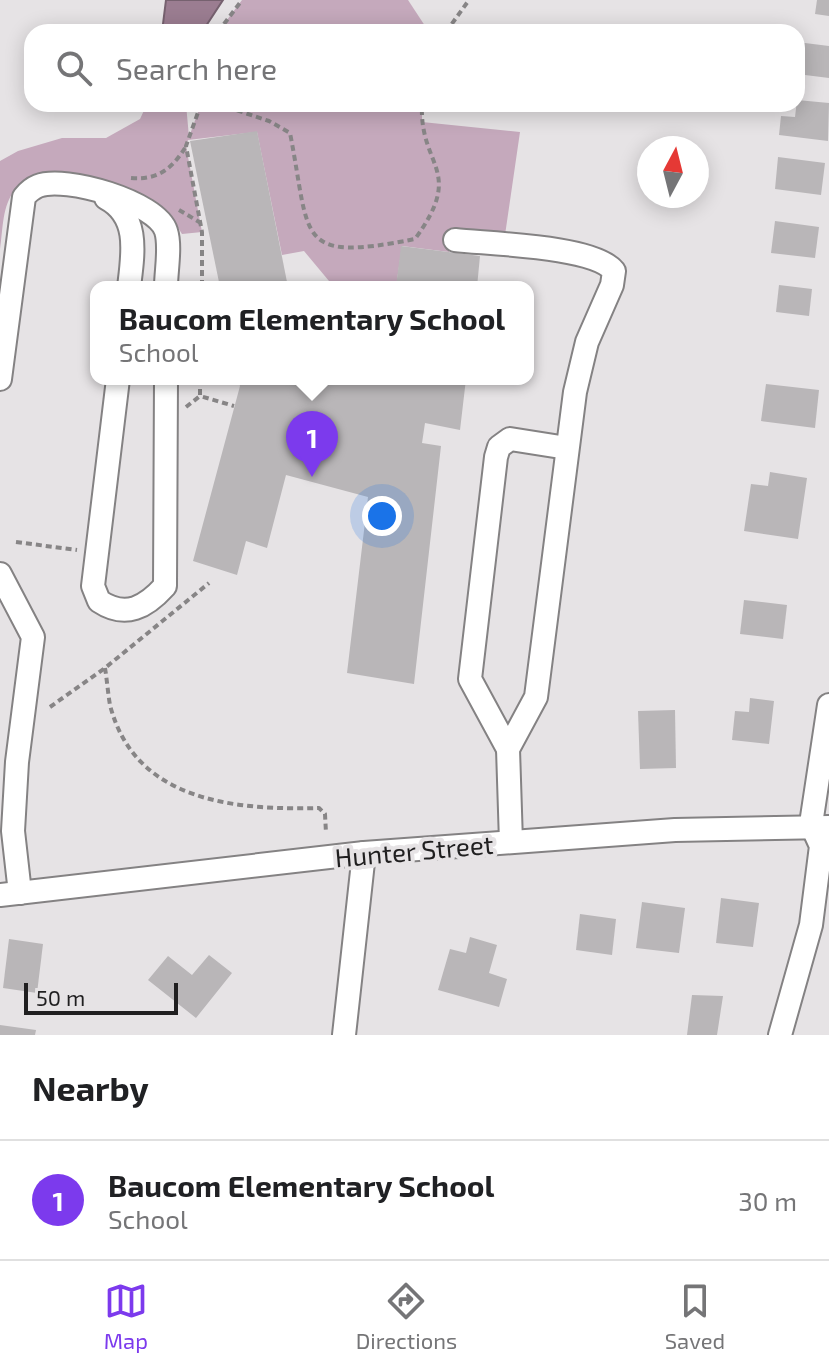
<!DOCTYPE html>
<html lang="en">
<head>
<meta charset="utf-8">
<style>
  :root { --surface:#fff; --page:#f2f2f2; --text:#202124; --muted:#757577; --line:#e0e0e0; --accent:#7c3aed }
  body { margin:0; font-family:"Exo 2",sans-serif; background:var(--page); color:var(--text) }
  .compass { position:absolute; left:637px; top:136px; width:72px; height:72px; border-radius:50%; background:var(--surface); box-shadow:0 4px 20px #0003; rotate:7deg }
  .scale { position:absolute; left:24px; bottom:20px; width:154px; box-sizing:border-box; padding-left:8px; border:4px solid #201f20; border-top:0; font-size:22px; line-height:28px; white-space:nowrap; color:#201f20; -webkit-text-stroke:6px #e6e3e5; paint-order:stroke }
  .you { position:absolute; left:382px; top:516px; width:28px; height:28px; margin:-20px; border:6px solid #fff; border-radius:50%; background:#1a73e8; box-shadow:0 0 0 12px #1a73e833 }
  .badge { display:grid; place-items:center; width:52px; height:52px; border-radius:50%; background:var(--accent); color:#fff; font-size:26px; font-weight:700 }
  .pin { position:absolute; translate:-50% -66px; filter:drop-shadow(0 2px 4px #0008) }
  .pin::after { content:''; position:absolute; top:42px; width:28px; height:24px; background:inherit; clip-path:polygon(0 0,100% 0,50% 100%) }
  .popup { position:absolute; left:90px; top:281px; width:444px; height:104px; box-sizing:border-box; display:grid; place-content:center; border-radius:16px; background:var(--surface); filter:drop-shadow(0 2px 6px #0005); font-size:26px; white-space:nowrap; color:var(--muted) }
  .popup b { font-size:30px; color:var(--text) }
  .popup::after { content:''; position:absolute; left:50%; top:100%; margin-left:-16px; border:16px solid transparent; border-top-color:var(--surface) }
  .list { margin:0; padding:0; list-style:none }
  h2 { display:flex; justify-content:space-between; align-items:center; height:104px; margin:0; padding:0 32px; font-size:34px }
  h2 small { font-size:26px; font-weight:400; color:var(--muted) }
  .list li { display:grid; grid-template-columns:52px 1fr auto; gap:24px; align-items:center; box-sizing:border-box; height:120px; padding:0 32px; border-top:2px solid var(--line) }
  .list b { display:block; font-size:30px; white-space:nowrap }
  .list p { margin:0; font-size:26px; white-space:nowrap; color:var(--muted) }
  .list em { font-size:26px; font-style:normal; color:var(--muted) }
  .icon { flex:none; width:44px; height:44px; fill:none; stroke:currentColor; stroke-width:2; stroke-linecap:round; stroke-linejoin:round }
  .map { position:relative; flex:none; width:829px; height:1035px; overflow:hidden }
  .search { position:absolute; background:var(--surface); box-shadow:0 4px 20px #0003; left:24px; right:24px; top:24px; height:88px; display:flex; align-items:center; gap:20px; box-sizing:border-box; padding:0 28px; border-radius:24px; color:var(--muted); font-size:30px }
  .sheet { height:224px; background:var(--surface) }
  nav { display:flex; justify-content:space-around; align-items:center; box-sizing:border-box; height:112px; border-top:2px solid var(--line); background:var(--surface); font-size:22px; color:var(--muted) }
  nav a { display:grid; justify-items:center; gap:4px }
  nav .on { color:var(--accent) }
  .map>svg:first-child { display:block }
  .green { fill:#c5a9bc }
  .water { fill:#9b7d91; stroke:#76616f; stroke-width:2 }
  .building { fill:#b9b6b8 }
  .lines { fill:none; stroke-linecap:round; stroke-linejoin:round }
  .minor-casing { stroke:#848283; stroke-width:26 }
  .path { stroke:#878586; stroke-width:4; stroke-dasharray:6 4; stroke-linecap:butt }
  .minor { stroke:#fff; stroke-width:22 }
  .labels { text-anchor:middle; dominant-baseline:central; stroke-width:8; stroke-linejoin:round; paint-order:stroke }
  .street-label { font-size:26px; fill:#201f20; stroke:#e6e3e5 }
</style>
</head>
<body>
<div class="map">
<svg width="829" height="1035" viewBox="0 0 829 1035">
  <rect width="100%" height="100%" fill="#e6e3e5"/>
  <g class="green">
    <path d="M242 0H408L429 32H218Z"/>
    <path d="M147 104H186L189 137 201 104H422V122L520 132 505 235 451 229 449 252 402 246 396 287H334L304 251 282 255 257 132 188 140 186 146 202 232 182 234C162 194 50 149 15 190 2 205 3 230 0 249V161L18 151 62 138H106L140 119Z"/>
  </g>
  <path class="water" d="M166 0H223L202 32H162Z"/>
  <g class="building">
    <path d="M817 0H829V16L815 14Z"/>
    <path d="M797 42 829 46V78L797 74Z"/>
    <path d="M797 100 829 103 828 141 779 135 781 116 795 117Z"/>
    <path d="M257 131 288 287H220L190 141Z"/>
    <path d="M778 157 825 163 821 195 775 189Z"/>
    <path d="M775 221 819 227 815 258 771 253Z"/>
    <path d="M401 246 480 256 477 287H396Z"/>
    <path d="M779 285 812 289 809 316 776 312Z"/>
    <path d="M238 379H466L460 430 425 423 422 443 441 446 414 684 347 673 368 497 286 475 267 548 246 541 237 575 193 561 240 386Z"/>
    <path d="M766 384 819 390 815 428 761 421Z"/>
    <path d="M770 472 807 478 798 539 744 531 751 484 768 486Z"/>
    <path d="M744 600 787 605 783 639 740 634Z"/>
    <path d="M750 698 774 701 769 744 732 740 735 711 749 712Z"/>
    <path d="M675 710 676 768 640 769 638 711Z"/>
    <path d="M721 898 759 903 753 947 716 943Z"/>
    <path d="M642 902 685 908 679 953 636 948Z"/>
    <path d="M580 914 616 919 612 955 576 950Z"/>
    <path d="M470 937 497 945 489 973 507 979 499 1007 438 990 450 949 466 953Z"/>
    <path d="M9 939 43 944 37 993 3 988Z"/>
    <path d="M209 955 232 973 196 1018 148 980 168 956 192 975Z"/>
    <path d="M692 995 723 996 717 1035H687Z"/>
    <path d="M0 1025 36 1030 35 1035H0Z"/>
  </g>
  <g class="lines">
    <g class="minor-casing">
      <g id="minor">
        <path d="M106 198C140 216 133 254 129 287"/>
        <path d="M455 240C490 244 594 246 614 271L612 285 587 342 575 392 536 697 508 749 511 842"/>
        <path d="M0 379 24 197C28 192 33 188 38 186 65 175 157 202 166 231 171 246 166 271 166 287"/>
        <path d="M118 379 93 586 99 601C126 619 146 607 165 586L166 379"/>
        <path d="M0 574 33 637 17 762 13 831 20 893"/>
        <path d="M508 749 470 679 496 457 499 447 510 439 567 448"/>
        <path d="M0 895 364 853 675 830 829 827"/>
        <path d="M344 1035 364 853"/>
        <path d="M780 1035 811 925 821 846 811 824 829 705"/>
      </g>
    </g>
    <g class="path">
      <path d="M218 32 242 0"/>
      <path d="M446 32 469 0"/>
      <path d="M201 104 186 146 202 232V287"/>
      <path d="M218 104 269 121 290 133C311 239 294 263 415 239 466 169 419 168 422 104"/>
      <path d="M131 178C157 180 171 170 185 148"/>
      <path d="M179 210 201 223"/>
      <path d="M200 379V396L234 406"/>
      <path d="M186 407 200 396"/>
      <path d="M16 542 77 550"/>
      <path d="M105 668C107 680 108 694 110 705 135 803 237 810 319 808L325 814 326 833"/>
      <path d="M50 707 105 668 209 583"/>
    </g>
    <use href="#minor" class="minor"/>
  </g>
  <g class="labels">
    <g class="street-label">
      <text transform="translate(414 850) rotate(-5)">Hunter Street</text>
    </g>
  </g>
</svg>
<svg class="compass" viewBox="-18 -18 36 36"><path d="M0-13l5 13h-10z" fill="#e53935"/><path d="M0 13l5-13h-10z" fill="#757577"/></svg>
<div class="scale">50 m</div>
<div class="you"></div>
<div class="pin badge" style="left:312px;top:477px">1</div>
<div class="popup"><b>Baucom Elementary School</b>School</div>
<div class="search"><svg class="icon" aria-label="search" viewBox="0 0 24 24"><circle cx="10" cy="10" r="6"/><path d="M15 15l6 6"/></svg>Search here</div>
</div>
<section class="sheet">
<h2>Nearby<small></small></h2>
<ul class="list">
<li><span class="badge">1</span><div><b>Baucom Elementary School</b><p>School</p></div><em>30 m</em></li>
</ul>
</section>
<nav>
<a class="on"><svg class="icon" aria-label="map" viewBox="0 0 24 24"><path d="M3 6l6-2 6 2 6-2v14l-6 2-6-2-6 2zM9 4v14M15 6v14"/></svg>Map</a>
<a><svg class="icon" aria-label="directions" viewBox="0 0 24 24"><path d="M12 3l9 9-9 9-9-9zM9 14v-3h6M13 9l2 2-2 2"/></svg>Directions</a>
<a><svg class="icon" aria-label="saved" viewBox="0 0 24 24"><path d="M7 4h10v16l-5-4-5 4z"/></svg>Saved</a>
</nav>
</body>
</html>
